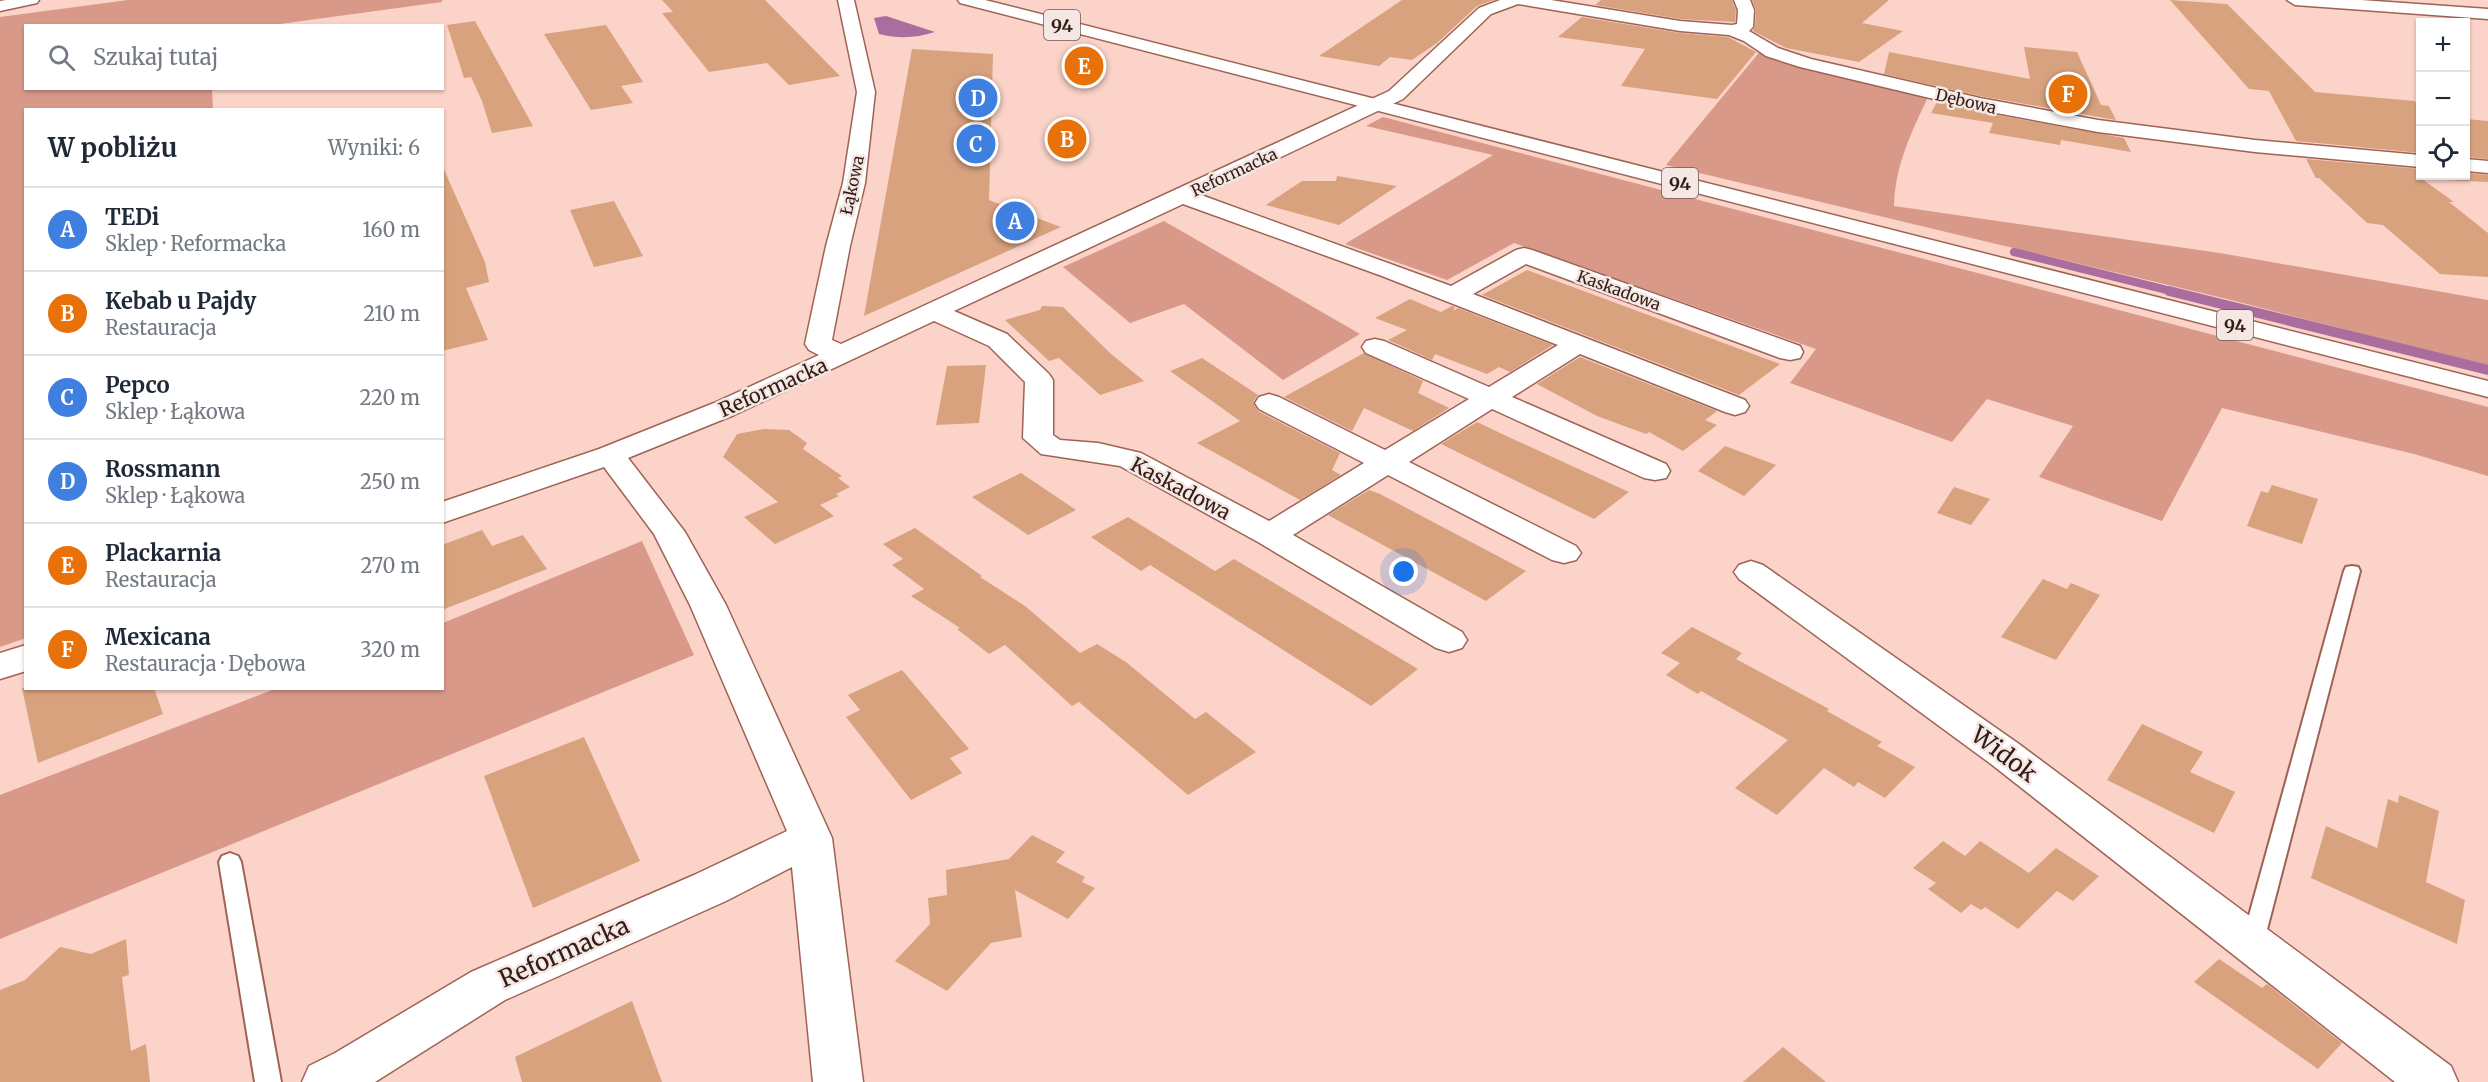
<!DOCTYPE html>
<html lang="pl">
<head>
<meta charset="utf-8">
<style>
  :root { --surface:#fff; --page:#f6f6f7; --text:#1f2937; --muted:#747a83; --line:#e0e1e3; --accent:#1a6271 }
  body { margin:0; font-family:Merriweather,serif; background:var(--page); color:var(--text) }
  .controls { position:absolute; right:18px; top:18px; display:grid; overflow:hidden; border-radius:0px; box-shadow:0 2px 4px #0004 }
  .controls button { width:54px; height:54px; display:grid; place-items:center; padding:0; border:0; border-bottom:2px solid var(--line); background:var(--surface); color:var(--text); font:30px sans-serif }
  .you { position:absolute; left:1404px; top:572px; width:21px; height:21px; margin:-15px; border:4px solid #fff; border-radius:50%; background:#1a73e8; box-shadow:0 0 0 9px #1a73e833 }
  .badge { display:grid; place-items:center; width:39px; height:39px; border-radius:50%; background:var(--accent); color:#fff; font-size:20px; font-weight:700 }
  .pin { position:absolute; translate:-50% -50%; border:3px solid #fff; box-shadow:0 2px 6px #0006 }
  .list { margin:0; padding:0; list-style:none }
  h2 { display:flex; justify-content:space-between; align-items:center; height:78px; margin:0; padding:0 24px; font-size:26px }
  h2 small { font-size:20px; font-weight:400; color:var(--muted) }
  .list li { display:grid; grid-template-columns:39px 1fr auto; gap:18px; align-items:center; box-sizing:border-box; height:84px; padding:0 24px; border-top:2px solid var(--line) }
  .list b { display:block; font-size:22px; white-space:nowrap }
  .list p { margin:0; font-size:20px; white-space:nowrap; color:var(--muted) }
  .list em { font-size:20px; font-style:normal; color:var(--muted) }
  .icon { flex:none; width:33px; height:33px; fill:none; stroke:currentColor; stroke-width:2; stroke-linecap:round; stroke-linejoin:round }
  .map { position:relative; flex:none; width:2488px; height:1082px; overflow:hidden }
  .search { position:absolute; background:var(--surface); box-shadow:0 2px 4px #0004; left:24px; top:24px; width:420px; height:66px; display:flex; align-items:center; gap:15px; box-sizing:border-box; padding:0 21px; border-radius:0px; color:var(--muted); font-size:22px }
  .panel { position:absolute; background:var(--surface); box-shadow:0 2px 4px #0004; left:24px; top:108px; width:420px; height:582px; border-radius:0px }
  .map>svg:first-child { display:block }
  .green { fill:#d99989 }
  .water { fill:#aa6e9e }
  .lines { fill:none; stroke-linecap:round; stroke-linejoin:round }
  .stream-far1 { stroke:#aa6e9e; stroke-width:8 }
  .stream { stroke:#aa6e9e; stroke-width:10 }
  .building { fill:#d8a27f }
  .service-casing { stroke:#9e6355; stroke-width:4 }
  .minor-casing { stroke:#9e6355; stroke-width:3 }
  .primary-casing { stroke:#9e6355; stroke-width:3 }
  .service { fill:#fff; fill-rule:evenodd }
  .minor { fill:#fff; fill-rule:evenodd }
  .primary { fill:#fff; fill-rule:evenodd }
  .labels { text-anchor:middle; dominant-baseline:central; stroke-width:5; stroke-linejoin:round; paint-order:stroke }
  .far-street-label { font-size:16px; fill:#341c16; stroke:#f5e7e3 }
  .shield { fill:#f5e7e3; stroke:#6e5954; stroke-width:1.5 }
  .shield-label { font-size:18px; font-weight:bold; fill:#341c16 }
  .street-label { font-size:20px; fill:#341c16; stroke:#f5e7e3 }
  .near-street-label { font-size:24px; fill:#341c16; stroke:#f5e7e3 }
</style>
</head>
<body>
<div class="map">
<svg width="2488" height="1082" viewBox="0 0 2488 1082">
  <rect width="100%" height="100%" fill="#fbd3c8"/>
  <g class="green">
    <path d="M128 0H442V2L265 26H26V88L212 89 213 109 26 110V638L0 647V17Z"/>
    <path d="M1762 49 1929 95C1912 131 1895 165 1894 206L2220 253 2488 300V366L2227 299 1666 165Z"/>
    <path d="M1383 117 2488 407V476L2414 454 2222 408 2162 521 2039 477 2073 426 1987 399 1952 442 1790 383 1816 349 1514 243 1447 280 1345 244 1493 155 1366 126Z"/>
    <path d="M1164 221 1360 334 1283 380 1184 304 1130 323 1063 267Z"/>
    <path d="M642 541 694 655 0 939V795L275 689 442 688 443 623Z"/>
  </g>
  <path class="water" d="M886 16 935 32C915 38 900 39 879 34L874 18Z"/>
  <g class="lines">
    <path class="stream-far1" d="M2014 252 2175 292"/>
    <path class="stream" d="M2169 291 2488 370"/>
  </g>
  <g class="building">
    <path d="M662 0H765L840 76 789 85 767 63 709 72 662 13 673 12Z"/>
    <path d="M1402 0H1494L1477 6 1437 43 1412 60 1390 57 1379 66 1319 56Z"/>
    <path d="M1601 0H1732L1736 10 1735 22 1680 19 1595 5Z"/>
    <path d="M1752 0H1889L1862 23 1903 31 1859 62 1786 48 1753 31 1755 27 1756 10Z"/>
    <path d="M2170 0 2227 4 2315 92 2414 101 2421 107V153L2296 141 2269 91 2249 89Z"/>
    <path d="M1582 17 1680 33 1728 37 1756 52 1717 99 1621 86 1645 49 1558 37Z"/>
    <path d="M475 21 533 126 492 133 482 101 471 77 464 78 447 25Z"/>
    <path d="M606 25 643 82 621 86 633 103 591 110 544 34Z"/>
    <path d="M2024 47 2077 52 2101 105 2109 106 2116 120 1980 96 1884 74 1889 52 2030 79Z"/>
    <path d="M912 49 993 54 989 200 1061 227 864 316Z"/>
    <path d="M1937 102 1980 112 2124 138 2131 152 2061 140 2060 145 1989 133 1993 123 1931 113Z"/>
    <path d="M2466 119 2488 121V159L2466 157Z"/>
    <path d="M2306 159 2421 169V176H2466V173L2488 175V182L2422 179 2454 202H2449L2488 233V277L2440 274 2383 225 2367 223 2319 178H2316Z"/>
    <path d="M442 165 485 262 489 282 466 288 488 340 442 351Z"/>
    <path d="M1337 176 1397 186 1339 225 1266 205 1302 181H1336Z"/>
    <path d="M614 201 643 256 594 267 570 210Z"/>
    <path d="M1527 270 1616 303 1780 364 1739 395 1482 295Z"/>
    <path d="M1410 299 1441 312 1452 306 1455 307 1453 311 1458 308 1553 345 1510 372 1499 367 1487 374 1435 354 1432 360 1388 340 1407 330 1375 318Z"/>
    <path d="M1042 306 1063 307 1110 353 1144 381 1100 395 1059 358 1049 361 1005 320 1040 310Z"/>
    <path d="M1364 353 1423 381 1418 393 1449 408 1413 431 1364 408 1352 431 1284 397Z"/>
    <path d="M1580 357 1717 411 1705 420 1717 425 1683 451 1649 432 1646 434 1597 416 1537 384Z"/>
    <path d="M1202 358 1258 395 1253 402 1258 411 1340 453 1332 470 1341 475 1300 500 1197 443 1240 421 1170 371Z"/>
    <path d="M986 365 979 423 936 425 947 366Z"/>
    <path d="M1477 422 1500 433 1629 492 1594 519 1441 444Z"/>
    <path d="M764 429 789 430 807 443 803 449 842 476 838 478 850 487 836 494 839 496 820 505 834 516 775 544 744 517 778 502 723 457 737 434Z"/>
    <path d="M1725 446 1776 465 1744 496 1698 471Z"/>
    <path d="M1021 473 1076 510 1028 535 972 497Z"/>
    <path d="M2272 485 2318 499 2302 544 2247 526 2261 491 2268 493Z"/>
    <path d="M1954 487 1990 499 1971 525 1937 513Z"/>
    <path d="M1369 490 1380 494 1526 571 1486 601 1328 515Z"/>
    <path d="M1128 517 1215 571 1234 559 1418 669 1371 706 1150 565 1141 571 1091 537Z"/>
    <path d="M915 528 982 576 980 577 1025 606 1080 653 1097 644 1126 662 1195 719 1206 712 1256 752 1188 795 1079 702 1072 706 1005 645 989 654 957 629 960 628 911 596 924 589 892 565 903 559 883 544Z"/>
    <path d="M482 530 492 546 523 535 547 569 442 610V545Z"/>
    <path d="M2043 579 2067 589 2071 583 2100 595 2056 660 2001 637Z"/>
    <path d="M1692 627 1742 653 1736 659 1829 709 1827 711 1882 742 1877 746 1915 767 1885 798 1858 782 1854 787 1824 768 1777 815 1735 788 1788 740 1701 691 1698 694 1666 675 1680 663 1661 653Z"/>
    <path d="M902 670 969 749 950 758 962 773 911 800 846 717 860 710 848 695Z"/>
    <path d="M22 688H154L163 714 38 763Z"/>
    <path d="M2142 724 2203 752 2190 772 2235 792 2214 833 2107 780Z"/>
    <path d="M584 737 640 861 533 908 484 776Z"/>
    <path d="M2399 795 2439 811 2426 882 2465 900 2457 944 2311 878 2326 826 2377 848 2388 799 2398 803Z"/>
    <path d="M1032 835 1065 852 1056 862 1085 877 1082 882 1095 888 1068 919 1015 890 1022 937 991 943 947 991 895 961 930 924 928 898 947 895 946 870 1009 859Z"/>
    <path d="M1943 841 1965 856 1980 841 2029 873 2056 848 2099 876 2073 901 2057 891 2018 929 1985 907 1981 910 1971 904 1961 913 1928 889 1936 883 1913 868Z"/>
    <path d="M126 939 129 975 122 977 131 1051 146 1044 150 1082H0V990L25 980 60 947 91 954Z"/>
    <path d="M2219 959 2262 988 2267 984 2342 1043 2318 1069 2194 982Z"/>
    <path d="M632 1001 662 1082H522L515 1057Z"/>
    <path d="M1783 1047 1826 1082H1743Z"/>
  </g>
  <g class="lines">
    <g class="service-casing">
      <g id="service">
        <path d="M2352 566 2358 567 2360 571 2264 941 2261 948 2253 951 2245 948 2242 941 2344 571 2346 567Z"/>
        <path d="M230 853 238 856 241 862 281 1082H255L219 862 222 856Z"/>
      </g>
    </g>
    <g class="minor-casing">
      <g id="minor">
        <path d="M6 0H39L37 3 0 11V1Z"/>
        <path d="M838 0H854L875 92 865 183 850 246 832 340 841 344 1389 91 1479 8 1500 0H1551L1680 21 1732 25 1737 24 1738 10 1734 0H1750L1754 10 1753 27 1749 31 1778 48 1811 59 1980 98 2098 120 2255 140 2420 155V167L2255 152 2098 132 1980 110 1800 67 1766 56 1744 41 1729 35 1680 31 1518 4 1491 14 1403 99 1201 195 1451 286 1516 250 1524 248 1532 250 1800 346 1803 352 1800 358 1790 360 1780 358 1526 264 1473 294 1745 400 1749 406 1745 412 1735 415 1725 412 1580 354 1512 397 1666 464 1670 471 1666 478 1655 480 1644 478 1492 409 1409 462 1576 546 1581 553 1576 560 1564 563 1552 560 1388 475 1293 535 1462 632 1467 640 1462 648 1449 652 1436 648 1258 542 1120 466 1041 454 1023 438 1025 382 989 346 934 321 734 415 628 458 685 532 726 605 832 838 863 1082H813L792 867 726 901 505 1000 375 1082H302L309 1066 335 1053 471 972 694 875 787 831 690 605 654 534 604 467 442 523V502L599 449 714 403 819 355 809 350 805 344 826 246 843 183 857 92ZM1183 204 1382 276 1558 345 1489 387 1384 341 1375 339 1366 341 1362 347 1366 353 1469 399 1385 450 1279 397 1269 394 1259 397 1255 403 1259 409 1364 463 1269 521 1141 453 1098 443 1060 440 1053 435V380L1049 374 1007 334 954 311Z"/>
        <path d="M2287 0H2361L2488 9V19L2295 5Z"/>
        <path d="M2466 159 2488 161V173L2466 171Z"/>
        <path d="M1751 561 1763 565 2019 744 2451 1066 2458 1082H2395L1991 764 1739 579 1734 572 1739 565Z"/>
        <path d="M26 645V671L0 679V653Z"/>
      </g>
    </g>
    <g class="primary-casing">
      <path id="primary" d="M958 0H985L2488 381V397L960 3Z"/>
    </g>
    <use href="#service" class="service"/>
    <use href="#minor" class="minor"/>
    <use href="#primary" class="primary"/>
  </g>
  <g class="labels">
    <g class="far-street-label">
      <text transform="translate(1966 101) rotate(13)">Dębowa</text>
      <text transform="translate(1234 172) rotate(-25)">Reformacka</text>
      <text transform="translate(852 185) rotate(-78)">Łąkowa</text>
      <text transform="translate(1619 290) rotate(20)">Kaskadowa</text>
    </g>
    <g class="shield">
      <rect x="1044" y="10" width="36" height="30" rx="4.5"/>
      <rect x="1662" y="168" width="36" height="30" rx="4.5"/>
      <rect x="2217" y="310" width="36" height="30" rx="4.5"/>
    </g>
    <g class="shield-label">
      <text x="1062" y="25">94</text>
      <text x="1680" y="183">94</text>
      <text x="2235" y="325">94</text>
    </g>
    <g class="street-label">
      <text transform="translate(773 387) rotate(-24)">Reformacka</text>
      <text transform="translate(1181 488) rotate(28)">Kaskadowa</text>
    </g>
    <g class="near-street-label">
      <text transform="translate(2004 754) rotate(37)">Widok</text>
      <text transform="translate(564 952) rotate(-24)">Reformacka</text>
    </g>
  </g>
</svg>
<div class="controls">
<button>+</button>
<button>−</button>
<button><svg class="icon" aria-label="locate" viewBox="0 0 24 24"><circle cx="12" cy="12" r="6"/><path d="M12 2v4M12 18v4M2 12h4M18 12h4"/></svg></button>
</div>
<div class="you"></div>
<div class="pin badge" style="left:1015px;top:221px;background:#3f7fe0">A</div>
<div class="pin badge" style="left:1067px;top:139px;background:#e8710a">B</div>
<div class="pin badge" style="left:976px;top:144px;background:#3f7fe0">C</div>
<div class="pin badge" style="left:978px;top:98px;background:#3f7fe0">D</div>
<div class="pin badge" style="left:1084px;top:66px;background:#e8710a">E</div>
<div class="pin badge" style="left:2068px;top:94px;background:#e8710a">F</div>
<div class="search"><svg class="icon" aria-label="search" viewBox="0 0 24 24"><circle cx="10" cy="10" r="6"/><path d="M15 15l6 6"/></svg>Szukaj tutaj</div>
<section class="panel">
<h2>W pobliżu<small>Wyniki: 6</small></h2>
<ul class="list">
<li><span class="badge" style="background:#3f7fe0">A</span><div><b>TEDi</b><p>Sklep · Reformacka</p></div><em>160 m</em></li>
<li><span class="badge" style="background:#e8710a">B</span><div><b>Kebab u Pajdy</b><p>Restauracja</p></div><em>210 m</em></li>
<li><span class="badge" style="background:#3f7fe0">C</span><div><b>Pepco</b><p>Sklep · Łąkowa</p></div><em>220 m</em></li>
<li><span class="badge" style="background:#3f7fe0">D</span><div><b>Rossmann</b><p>Sklep · Łąkowa</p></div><em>250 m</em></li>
<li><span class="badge" style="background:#e8710a">E</span><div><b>Plackarnia</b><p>Restauracja</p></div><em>270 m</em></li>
<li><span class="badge" style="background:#e8710a">F</span><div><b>Mexicana</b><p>Restauracja · Dębowa</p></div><em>320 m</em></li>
</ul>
</section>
</div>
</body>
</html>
